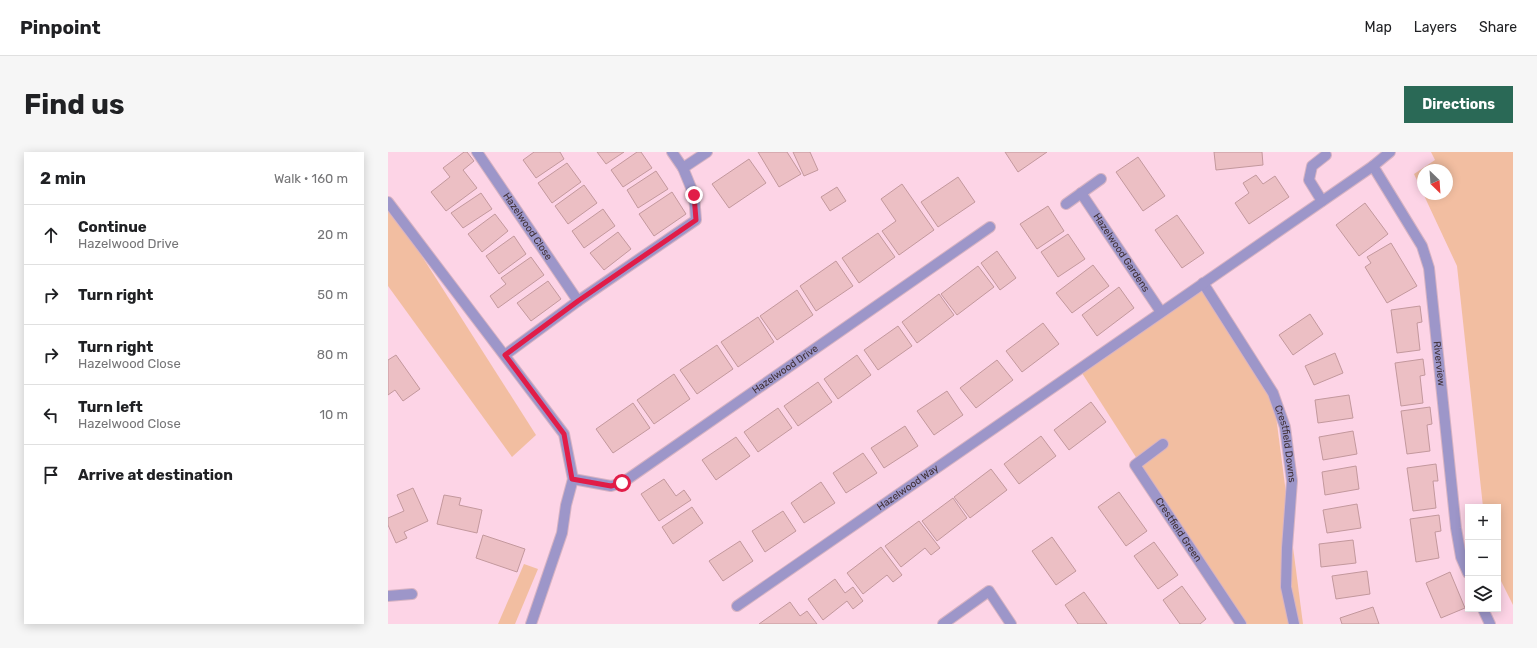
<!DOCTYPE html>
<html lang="en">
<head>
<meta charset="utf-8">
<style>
  :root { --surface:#fff; --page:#f6f6f6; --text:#202124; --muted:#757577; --line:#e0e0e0; --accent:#2a6956 }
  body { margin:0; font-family:Rubik,sans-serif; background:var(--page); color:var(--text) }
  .controls { position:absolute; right:12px; bottom:12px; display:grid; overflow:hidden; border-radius:0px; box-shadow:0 2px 10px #0003 }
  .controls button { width:36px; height:36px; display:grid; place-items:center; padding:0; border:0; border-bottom:1px solid var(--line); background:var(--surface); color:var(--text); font:20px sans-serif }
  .compass { position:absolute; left:1029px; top:12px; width:36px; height:36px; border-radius:50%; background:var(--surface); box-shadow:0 2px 10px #0003; rotate:155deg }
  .stop { position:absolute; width:12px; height:12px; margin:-9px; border:3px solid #e11d48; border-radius:50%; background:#fff }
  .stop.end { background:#e11d48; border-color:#fff; box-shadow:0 1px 4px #0008 }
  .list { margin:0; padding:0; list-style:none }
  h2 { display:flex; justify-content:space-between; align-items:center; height:52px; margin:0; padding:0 16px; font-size:17px }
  h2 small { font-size:13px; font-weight:400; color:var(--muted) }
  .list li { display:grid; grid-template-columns:26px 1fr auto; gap:12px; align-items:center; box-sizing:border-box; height:60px; padding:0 16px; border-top:1px solid var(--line) }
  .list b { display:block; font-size:15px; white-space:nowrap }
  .list p { margin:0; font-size:13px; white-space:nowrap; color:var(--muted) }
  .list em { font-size:13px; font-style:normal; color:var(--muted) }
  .icon { flex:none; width:22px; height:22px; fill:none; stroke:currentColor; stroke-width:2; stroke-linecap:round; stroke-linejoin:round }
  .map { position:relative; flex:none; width:1125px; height:472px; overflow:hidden; border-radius:0px }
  header { display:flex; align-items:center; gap:24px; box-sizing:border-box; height:56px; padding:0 20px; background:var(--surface); border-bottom:1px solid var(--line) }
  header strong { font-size:19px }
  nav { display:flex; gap:22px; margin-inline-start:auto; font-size:14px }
  .intro { display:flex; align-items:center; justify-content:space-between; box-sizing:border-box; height:96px; padding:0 24px }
  h1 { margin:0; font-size:28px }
  .button { padding:10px 18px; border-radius:0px; background:var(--accent); color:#fff; font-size:14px; font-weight:700 }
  main { display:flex; gap:24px; padding:0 24px }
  aside { flex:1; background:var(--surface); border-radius:0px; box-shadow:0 2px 10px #0003 }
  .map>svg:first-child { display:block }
  .green { fill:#f2bea1; fill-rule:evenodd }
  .building { fill:#ecbfc4; stroke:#c3989d }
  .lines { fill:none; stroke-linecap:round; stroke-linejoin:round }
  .minor-casing { stroke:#d7b3c3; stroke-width:12 }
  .minor { stroke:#9d96c9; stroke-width:10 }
  .route { stroke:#e11d48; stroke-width:5 }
  .labels { text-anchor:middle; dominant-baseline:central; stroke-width:3; stroke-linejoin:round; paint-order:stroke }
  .street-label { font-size:10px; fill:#403037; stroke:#fff }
</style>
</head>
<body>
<header>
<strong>Pinpoint</strong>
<nav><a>Map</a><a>Layers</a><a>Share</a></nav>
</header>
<div class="intro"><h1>Find us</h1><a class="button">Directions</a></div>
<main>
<aside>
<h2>2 min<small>Walk · 160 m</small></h2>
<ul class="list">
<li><svg class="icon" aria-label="ahead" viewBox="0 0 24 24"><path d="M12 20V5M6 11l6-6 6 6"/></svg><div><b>Continue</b><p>Hazelwood Drive</p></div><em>20 m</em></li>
<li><svg class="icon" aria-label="right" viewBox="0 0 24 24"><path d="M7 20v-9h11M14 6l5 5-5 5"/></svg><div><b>Turn right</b></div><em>50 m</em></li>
<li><svg class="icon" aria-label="right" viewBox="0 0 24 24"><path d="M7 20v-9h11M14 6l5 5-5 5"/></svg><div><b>Turn right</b><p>Hazelwood Close</p></div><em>80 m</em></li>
<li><svg class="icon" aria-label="left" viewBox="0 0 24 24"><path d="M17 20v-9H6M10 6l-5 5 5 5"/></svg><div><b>Turn left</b><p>Hazelwood Close</p></div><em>10 m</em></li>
<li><svg class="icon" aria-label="arrive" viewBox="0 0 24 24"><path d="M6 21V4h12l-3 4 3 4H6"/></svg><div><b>Arrive at destination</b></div></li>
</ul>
</aside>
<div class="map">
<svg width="1125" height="472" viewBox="0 0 1125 472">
  <rect width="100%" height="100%" fill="#fdd4e6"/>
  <g class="green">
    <path d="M1043 0H1125V453L1110 423V355H1095L1069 114 1026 22 1047 8ZM1035 18H1059V42H1035Z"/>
    <path d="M0 51 148 283 124 305 0 134Z"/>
    <path d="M815 131 885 241 915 472H855L692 218Z"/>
    <path d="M136 412 150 417 127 472H110Z"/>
  </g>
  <g class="building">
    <path d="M76 0H79L86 9 75 18 89 36 58 59 43 40 62 25 55 16Z"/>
    <path d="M146 0H172L176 7 148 26 135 8Z"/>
    <path d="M209 0H236L218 12Z"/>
    <path d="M249 0H253L264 16 235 35 223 18Z"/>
    <path d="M370 0H399L413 22 391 35Z"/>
    <path d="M405 0H422L430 18 416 24Z"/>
    <path d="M617 0H659L630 20Z"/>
    <path d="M826 0H874L875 13 828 18Z"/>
    <path d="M750 5 777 44 755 59 728 20Z"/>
    <path d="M361 7 378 31 341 56 324 32Z"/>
    <path d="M179 11 193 30 164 51 150 31Z"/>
    <path d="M268 19 280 37 250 56 239 38Z"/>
    <path d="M868 23 875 32 887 24 901 45 861 72 847 51 861 41 855 31Z"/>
    <path d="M570 25 587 50 550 75 533 50Z"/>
    <path d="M514 32 546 78 511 103 494 79 508 69 493 47Z"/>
    <path d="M196 33 209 51 180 72 167 54Z"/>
    <path d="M449 35 458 49 442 59 433 45Z"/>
    <path d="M284 40 298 62 266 84 251 62Z"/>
    <path d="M93 41 104 57 75 76 63 61Z"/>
    <path d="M977 51 1000 82 971 104 948 73Z"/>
    <path d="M660 54 676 79 649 97 632 72Z"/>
    <path d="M215 57 227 74 196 96 184 79Z"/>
    <path d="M107 62 120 79 94 100 80 82Z"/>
    <path d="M789 63 816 101 794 116 767 78Z"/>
    <path d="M230 80 243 97 216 118 202 101Z"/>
    <path d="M490 81 507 105 471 131 454 106Z"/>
    <path d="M680 82 697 107 670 125 653 100Z"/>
    <path d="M126 84 138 102 111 122 98 104Z"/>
    <path d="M1003 91 1029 134 999 151 977 115 983 111 979 105Z"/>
    <path d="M609 99 628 126 612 138 593 111Z"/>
    <path d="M143 105 156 123 110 156 102 144 118 132 113 126Z"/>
    <path d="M448 109 465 134 428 159 412 134Z"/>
    <path d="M705 113 721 134 684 161 668 141Z"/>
    <path d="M590 114 606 135 569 163 553 142Z"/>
    <path d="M160 129 173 147 143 169 129 151Z"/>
    <path d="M731 135 746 156 709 184 694 163Z"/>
    <path d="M409 138 425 163 389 188 372 164Z"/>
    <path d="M551 142 566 163 529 191 514 170Z"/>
    <path d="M1032 154 1034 170 1029 171 1032 198 1009 201 1003 158Z"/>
    <path d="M922 162 935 182 905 203 891 183Z"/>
    <path d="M370 165 386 190 350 215 333 190Z"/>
    <path d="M655 171 671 192 634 220 618 199Z"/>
    <path d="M510 174 524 194 490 218 476 198Z"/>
    <path d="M329 193 345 217 309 242 292 218Z"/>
    <path d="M947 201 955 221 926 233 917 214Z"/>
    <path d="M8 203 32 237 15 249 7 238 0 243V208Z"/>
    <path d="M469 203 483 223 450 247 436 227Z"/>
    <path d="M1035 207 1037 223 1032 224 1035 251 1013 254 1007 211Z"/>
    <path d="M609 208 625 228 588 256 572 236Z"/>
    <path d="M286 222 302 247 266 272 249 248Z"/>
    <path d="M430 230 444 250 410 274 396 254Z"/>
    <path d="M559 239 575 263 546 283 529 259Z"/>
    <path d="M961 243 965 266 930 271 927 248Z"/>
    <path d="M703 250 718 270 681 298 666 278Z"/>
    <path d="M245 251 262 276 225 301 208 277Z"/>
    <path d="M1042 255 1044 272 1039 273 1042 299 1019 302 1013 259Z"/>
    <path d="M390 256 404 276 370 300 356 280Z"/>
    <path d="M517 274 530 294 496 316 483 296Z"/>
    <path d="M965 279 969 302 935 308 931 285Z"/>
    <path d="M653 284 668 304 631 332 616 312Z"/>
    <path d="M348 285 362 304 328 328 314 308Z"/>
    <path d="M475 301 489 321 458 341 445 321Z"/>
    <path d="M1048 312 1050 329H1045L1048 356 1025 359 1019 316Z"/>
    <path d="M968 314 971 337 937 343 934 320Z"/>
    <path d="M603 317 619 338 582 366 566 345Z"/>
    <path d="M276 327 288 344 296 338 303 348 271 369 253 342Z"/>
    <path d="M433 330 447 351 416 371 403 351Z"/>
    <path d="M25 336 40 369 16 380 19 386 8 391 0 373V366L16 359 9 343Z"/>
    <path d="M731 340 759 379 738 394 710 355Z"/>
    <path d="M56 343 73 346 71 353 94 358 89 381 49 372Z"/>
    <path d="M565 346 579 366 549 389 534 369Z"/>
    <path d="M969 352 973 376 939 381 935 358Z"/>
    <path d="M304 355 315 371 285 392 274 375Z"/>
    <path d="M395 359 408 379 377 400 364 379Z"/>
    <path d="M1051 363 1053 379 1047 380 1051 406 1028 410 1022 367Z"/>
    <path d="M531 369 552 396 543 403 537 396 513 415 497 394Z"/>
    <path d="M95 383 137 397 129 420 88 406Z"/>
    <path d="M664 385 688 419 668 433 644 399Z"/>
    <path d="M965 388 968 411 933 415 931 392Z"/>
    <path d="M352 389 365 409 335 429 321 409Z"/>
    <path d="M766 390 790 423 770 437 746 404Z"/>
    <path d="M493 395 514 423 505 430 499 423 475 442 459 421Z"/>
    <path d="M979 419 982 442 948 447 944 424Z"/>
    <path d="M1062 420 1077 456 1053 466 1038 431Z"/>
    <path d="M447 427 457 441 465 435 475 449 465 457 459 449 435 468 420 447Z"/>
    <path d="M794 434 818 467 812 472H792L775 448Z"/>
    <path d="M696 440 719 472H690L677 453Z"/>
    <path d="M402 450 412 464 419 459 429 472H371Z"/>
    <path d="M985 455 991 472H954L952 466Z"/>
  </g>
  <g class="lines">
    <g class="minor-casing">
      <g id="minor">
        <path id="s1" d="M89 0 190 149"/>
        <path id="s2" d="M985 14 1034 94 1041 116 1068 376 1073 405 1080 421"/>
        <path d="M295 16 319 0"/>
        <path id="s3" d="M693 41 773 160"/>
        <path d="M934 49 921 28 924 14 938 3"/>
        <path d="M0 50 176 282 185 327 178 353 174 381 143 472"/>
        <path d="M678 52 713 27"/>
        <path id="s4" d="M815 131 885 241 897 275 904 329 899 396 898 435 906 472"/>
        <path d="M117 203 190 149 308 68 306 43 295 16 284 0"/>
        <path id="s5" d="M775 292 747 313 853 472"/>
        <path id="s6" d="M185 327 223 334 234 331 602 75"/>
        <path d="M0 444 24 442"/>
        <path id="s7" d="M349 454 985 14 1002 0"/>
        <path d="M1095 457 1102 472"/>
        <path d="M555 472 601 439 623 472"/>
      </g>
    </g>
    <use href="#minor" class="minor"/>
  </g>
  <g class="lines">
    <path class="route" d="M234 331 223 334 184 327 176 282 117 203 190 149 308 68 306 43"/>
  </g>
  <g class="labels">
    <g class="street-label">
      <text stroke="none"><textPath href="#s1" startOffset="90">Hazelwood Close</textPath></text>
      <text stroke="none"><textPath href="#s3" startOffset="72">Hazelwood Gardens</textPath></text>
      <text stroke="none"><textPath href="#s2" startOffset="213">Riverview</textPath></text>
      <text stroke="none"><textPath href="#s6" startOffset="249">Hazelwood Drive</textPath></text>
      <text stroke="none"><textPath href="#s4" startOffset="183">Crestfield Downs</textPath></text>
      <text stroke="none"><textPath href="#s7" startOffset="208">Hazelwood Way</textPath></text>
      <text stroke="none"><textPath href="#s5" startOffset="113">Crestfield Green</textPath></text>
    </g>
  </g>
</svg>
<div class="controls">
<button>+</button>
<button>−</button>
<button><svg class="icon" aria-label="layers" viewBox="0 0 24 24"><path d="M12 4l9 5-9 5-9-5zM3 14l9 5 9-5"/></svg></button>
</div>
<svg class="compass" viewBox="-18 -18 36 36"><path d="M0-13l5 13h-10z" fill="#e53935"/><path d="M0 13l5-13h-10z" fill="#757577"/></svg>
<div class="stop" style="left:234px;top:331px"></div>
<div class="stop end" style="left:306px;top:43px"></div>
</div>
</main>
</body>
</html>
